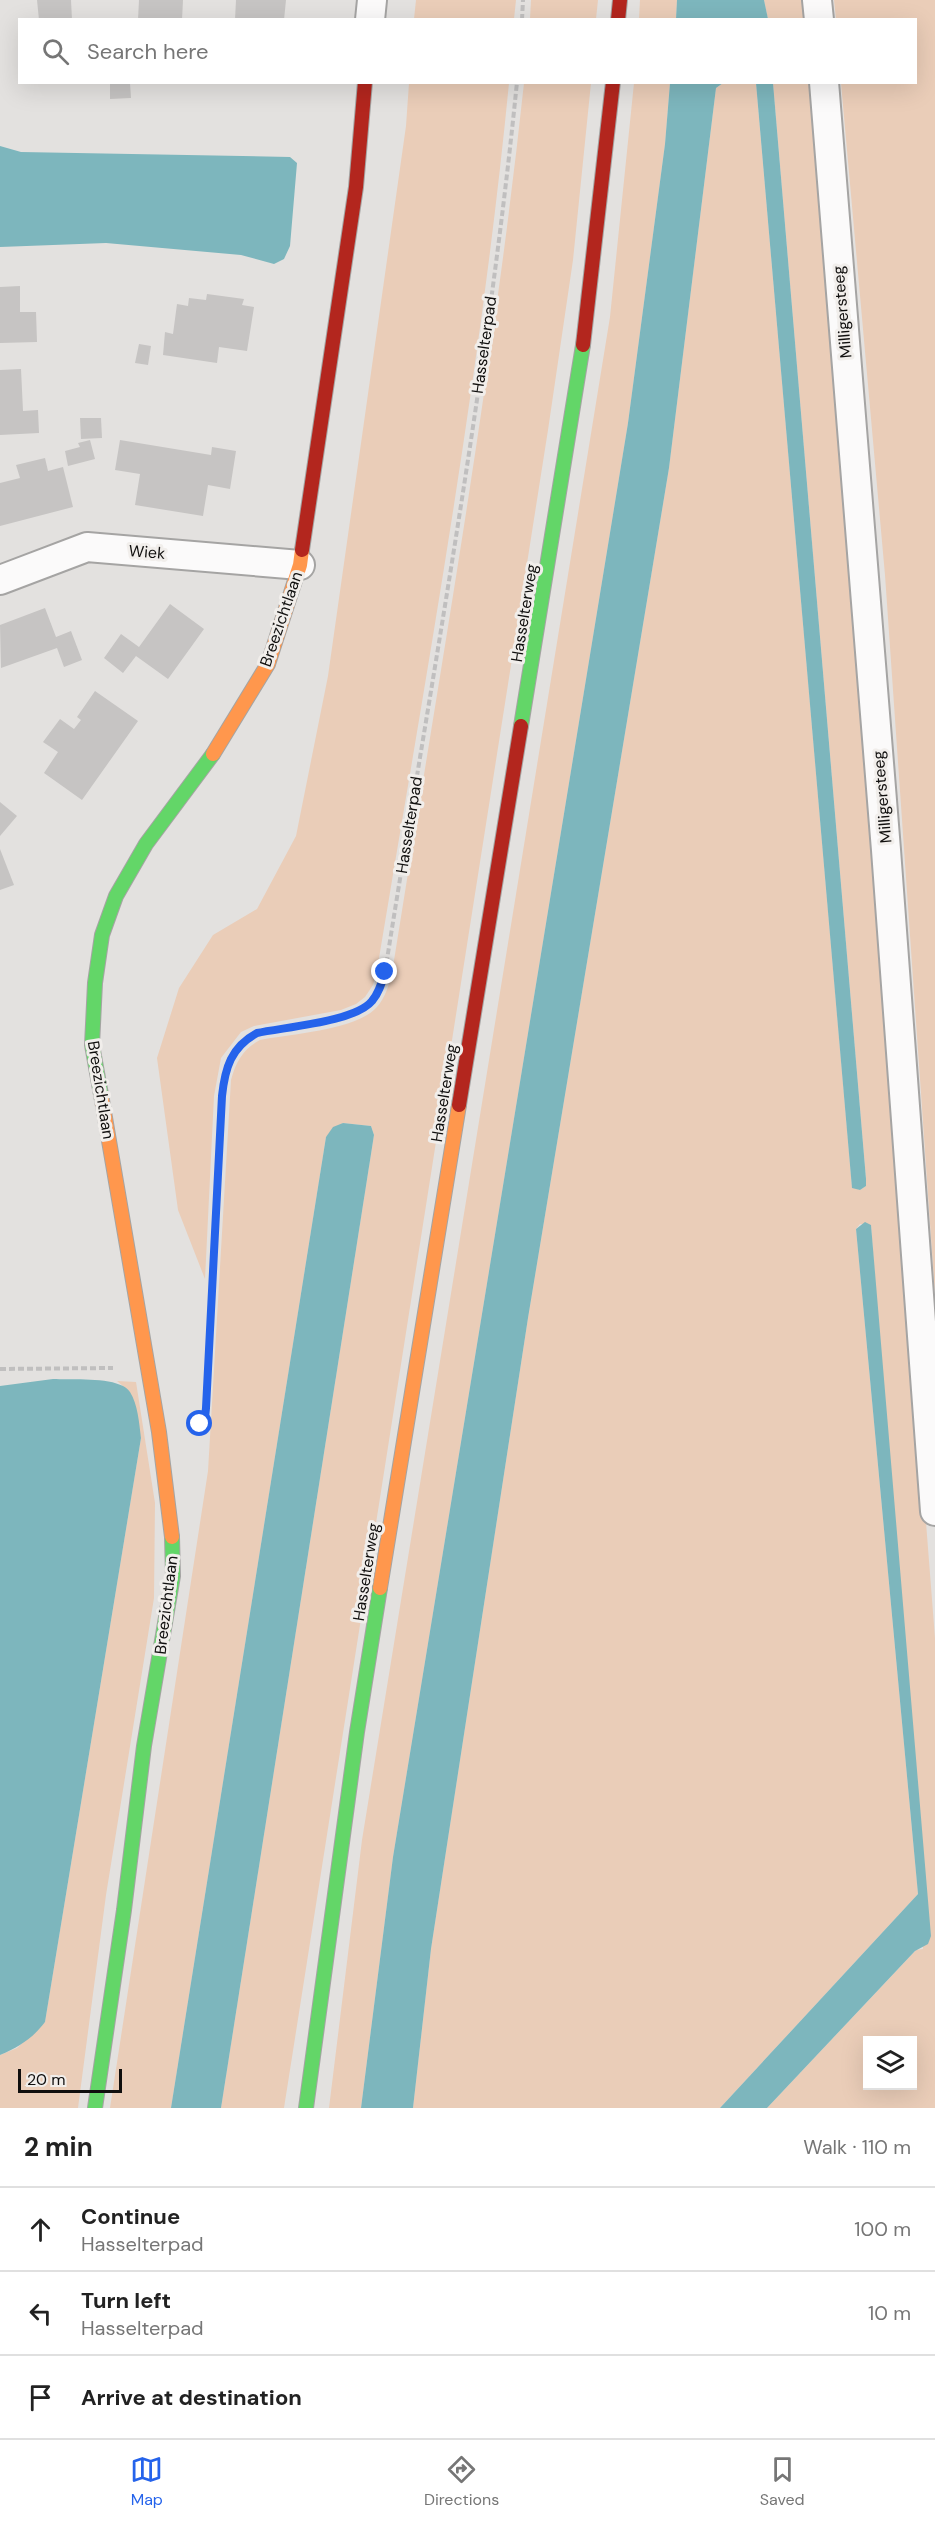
<!DOCTYPE html>
<html lang="en">
<head>
<meta charset="utf-8">
<style>
  :root { --surface:#fff; --page:#f6f6f6; --text:#222; --muted:#767676; --line:#e0e0e0; --accent:#2563eb }
  body { margin:0; font-family:"DM Sans",sans-serif; background:var(--page); color:var(--text) }
  .controls { position:absolute; right:18px; bottom:18px; display:grid; overflow:hidden; border-radius:0px; box-shadow:0 6px 24px #0002 }
  .controls button { width:54px; height:54px; display:grid; place-items:center; padding:0; border:0; border-bottom:2px solid var(--line); background:var(--surface); color:var(--text); font:30px sans-serif }
  .scale { position:absolute; left:18px; bottom:15px; width:104px; box-sizing:border-box; padding-left:6px; border:3px solid #100f0e; border-top:0; font-size:16px; line-height:21px; white-space:nowrap; color:#100f0e; -webkit-text-stroke:4px #f1eeeb; paint-order:stroke }
  .stop { position:absolute; width:18px; height:18px; margin:-14px; border:4px solid #2563eb; border-radius:50%; background:#fff }
  .stop.end { background:#2563eb; border-color:#fff; box-shadow:0 2px 6px #0008 }
  .list { margin:0; padding:0; list-style:none }
  h2 { display:flex; justify-content:space-between; align-items:center; height:78px; margin:0; padding:0 24px; font-size:26px }
  h2 small { font-size:20px; font-weight:400; color:var(--muted) }
  .list li { display:grid; grid-template-columns:39px 1fr auto; gap:18px; align-items:center; box-sizing:border-box; height:84px; padding:0 24px; border-top:2px solid var(--line) }
  .list b { display:block; font-size:22px; white-space:nowrap }
  .list p { margin:0; font-size:20px; white-space:nowrap; color:var(--muted) }
  .list em { font-size:20px; font-style:normal; color:var(--muted) }
  .icon { flex:none; width:33px; height:33px; fill:none; stroke:currentColor; stroke-width:2; stroke-linecap:round; stroke-linejoin:round }
  .map { position:relative; flex:none; width:935px; height:2108px; overflow:hidden }
  .search { position:absolute; background:var(--surface); box-shadow:0 6px 24px #0002; left:18px; right:18px; top:18px; height:66px; display:flex; align-items:center; gap:15px; box-sizing:border-box; padding:0 21px; border-radius:0px; color:var(--muted); font-size:22px }
  .sheet { height:330px; background:var(--surface) }
  nav { display:flex; justify-content:space-around; align-items:center; box-sizing:border-box; height:84px; border-top:2px solid var(--line); background:var(--surface); font-size:16px; color:var(--muted) }
  nav a { display:grid; justify-items:center; gap:3px }
  nav .on { color:var(--accent) }
  .map>svg:first-child { display:block }
  .green { fill:#eacdb8; fill-rule:evenodd }
  .water { fill:#7db6bd }
  .building { fill:#c6c4c3 }
  .lines { fill:none; stroke-linecap:round; stroke-linejoin:round }
  .street-casing { stroke:#a5a4a3; stroke-width:32 }
  .fast-casing { stroke:#a5a4a3; stroke-width:16 }
  .slow-casing { stroke:#a5a4a3; stroke-width:16 }
  .jam-casing { stroke:#a5a4a3; stroke-width:16 }
  .path { stroke:#c0bfbf; stroke-width:4; stroke-dasharray:6 3; stroke-linecap:butt }
  .street { stroke:#fbfafa; stroke-width:28 }
  .fast { stroke:#63d668; stroke-width:14 }
  .slow { stroke:#ff974d; stroke-width:14 }
  .jam { stroke:#b3261e; stroke-width:14 }
  .route { stroke:#2563eb; stroke-width:8 }
  .labels { text-anchor:middle; dominant-baseline:central; stroke-width:6; stroke-linejoin:round; paint-order:stroke }
  .street-label { font-size:16px; fill:#100f0e; stroke:#f1eeeb }
</style>
</head>
<body>
<div class="map">
<svg width="935" height="2108" viewBox="0 0 935 2108">
  <rect width="100%" height="100%" fill="#e3e1df"/>
  <g class="green">
    <path d="M416 0H516L514 19H414Z"/>
    <path d="M531 0H598L596 19H530Z"/>
    <path d="M640 0H677L676 19H639Z"/>
    <path d="M764 0H807L809 19H768Z"/>
    <path d="M834 0H935V1295L885 575 841 83 916 82V20L836 19Z"/>
    <path d="M409 83H509C480 380 426 675 377 970L373 985 365 997 356 1004 341 1010 254 1026 241 1032 221 1058 214 1096 205 1279 178 1210 157 1058 179 988 213 935 257 909 296 836 328 676 406 126Z"/>
    <path d="M524 83H591L573 260 548 430 284 2108H221L374 1135 371 1126 343 1123 326 1137 171 2108H110L208 1471 231 1080C236 1062 243 1049 260 1040 290 1034 357 1030 377 1007 385 998 389 985 392 973 439 676 492 381 524 83Z"/>
    <path d="M634 83H670L665 144 628 423 393 1857 361 2108H329L362 1840 610 317Z"/>
    <path d="M723 83H756L852 1187 860 1190 866 1186V1179L773 83H814L935 1638V2108H767L916 1950 923 1949 871 1225 860 1224 856 1229 918 1894 720 2108H413L431 1949 528 1318 669 468 716 88ZM868 2040H912V2086H868Z"/>
    <path d="M117 1381 136 1382 155 1503 154 1598 106 1895 78 2108H0V2055L17 2048 45 2022 141 1438 129 1391Z"/>
  </g>
  <g class="water">
    <path d="M677 0H764L768 19H676Z"/>
    <path d="M670 83H723L716 88 669 468 528 1318 431 1949 413 2108H361L393 1857 628 423 665 144Z"/>
    <path d="M756 83H773L866 1179V1186L860 1190 852 1188Z"/>
    <path d="M0 146 21 152 290 157 297 163 290 246 284 259 274 264 241 255 106 243 0 247Z"/>
    <path d="M343 1123 371 1126 374 1135 221 2108H171L326 1137 333 1127Z"/>
    <path d="M865 1222 871 1225 931 1936 928 1944 915 1951 767 2108H720L918 1894 856 1229Z"/>
    <path d="M53 1379C72 1380 120 1376 130 1392 138 1405 139 1423 141 1438L45 2022C33 2038 19 2047 0 2055V1386Z"/>
  </g>
  <g class="building">
    <path d="M37 0H71L72 20H39Z"/>
    <path d="M139 0H183L182 20H138Z"/>
    <path d="M236 0H286L284 20H235Z"/>
    <path d="M130 83 131 98 110 99V84Z"/>
    <path d="M20 286V312H36L37 342 0 343V287Z"/>
    <path d="M207 294 244 299 242 305 254 307 247 351 219 347 217 363 163 355 165 332 173 334 177 304 188 306 189 298 206 300Z"/>
    <path d="M139 344 151 346 148 365 135 363Z"/>
    <path d="M21 369 23 411 38 410 39 433 0 435V370Z"/>
    <path d="M80 418H101L102 438 81 439Z"/>
    <path d="M90 440 95 459 68 466 65 451 80 447 78 443Z"/>
    <path d="M120 440 211 455 212 447 236 451 230 489 208 485 203 516 135 505 140 474 115 470Z"/>
    <path d="M45 458 48 471 63 467 73 507 0 526V483L20 478 16 465Z"/>
    <path d="M170 604 204 629 168 679 136 656 123 673 104 658 121 634 139 647Z"/>
    <path d="M45 608 56 637 71 631 82 660 64 667 57 648 1 668 0 625Z"/>
    <path d="M95 691 138 721 82 800 44 773 58 752 43 742 60 719 74 729 81 720 77 717Z"/>
    <path d="M0 802 17 816 0 836Z"/>
    <path d="M0 849 14 885 0 890Z"/>
  </g>
  <g class="lines">
    <g class="street-casing">
      <g id="street">
        <path d="M817 0 819 20"/>
        <path d="M370 20 372 0"/>
        <path d="M824 82 886 850 935 1511"/>
        <path d="M0 580 87 547 300 565"/>
      </g>
    </g>
    <g class="fast-casing">
      <g id="fast">
        <path d="M521 726 583 345"/>
        <path d="M102 1100 92 1045 95 983 102 935 116 896 146 844 213 754"/>
        <path d="M95 2108 124 1910 144 1746 173 1576 172 1537"/>
        <path d="M306 2108 357 1732 380 1588"/>
      </g>
    </g>
    <g class="slow-casing">
      <g id="slow">
        <path d="M213 754 268 664 300 565 302 550"/>
        <path d="M102 1100 159 1432 172 1537"/>
        <path d="M380 1588 459 1105"/>
      </g>
    </g>
    <g class="jam-casing">
      <g id="jam">
        <path d="M618 20 620 0"/>
        <path d="M583 345 613 82"/>
        <path d="M302 550 356 187 365 82"/>
        <path d="M459 1105 521 726"/>
      </g>
    </g>
    <g class="path">
      <path d="M522 20 523 0"/>
      <path d="M0 1369 113 1368"/>
      <path d="M193 1429 205 1418 206 1408 222 1096C225 1069 231 1047 257 1033 284 1027 355 1021 372 1001 379 993 382 982 385 972 432 676 487 381 517 82"/>
    </g>
    <use href="#street" class="street"/>
    <use href="#fast" class="fast"/>
    <use href="#slow" class="slow"/>
    <use href="#jam" class="jam"/>
  </g>
  <g class="lines">
    <path class="route" d="M200 1424 205 1418 206 1408 222 1096C225 1068 231 1047 257 1033 284 1027 355 1022 372 1001 379 993 382 982 385 972"/>
  </g>
  <g class="labels">
    <g class="street-label">
      <text transform="translate(842 312) rotate(-95)">Milligersteeg</text>
      <text transform="translate(484 345) rotate(-82)">Hasselterpad</text>
      <text transform="translate(147 552) rotate(5)">Wiek</text>
      <text transform="translate(524 613) rotate(-81)">Hasselterweg</text>
      <text transform="translate(281 619) rotate(-71)">Breezichtlaan</text>
      <text transform="translate(882 797) rotate(-95)">Milligersteeg</text>
      <text transform="translate(409 825) rotate(-81)">Hasselterpad</text>
      <text transform="translate(101 1090) rotate(81)">Breezichtlaan</text>
      <text transform="translate(444 1093) rotate(-81)">Hasselterweg</text>
      <text transform="translate(366 1572) rotate(-81)">Hasselterweg</text>
      <text transform="translate(166 1605) rotate(-83)">Breezichtlaan</text>
    </g>
  </g>
</svg>
<div class="controls">
<button><svg class="icon" aria-label="layers" viewBox="0 0 24 24"><path d="M12 4l9 5-9 5-9-5zM3 14l9 5 9-5"/></svg></button>
</div>
<div class="scale">20 m</div>
<div class="stop" style="left:200px;top:1424px"></div>
<div class="stop end" style="left:385px;top:972px"></div>
<div class="search"><svg class="icon" aria-label="search" viewBox="0 0 24 24"><circle cx="10" cy="10" r="6"/><path d="M15 15l6 6"/></svg>Search here</div>
</div>
<section class="sheet">
<h2>2 min<small>Walk · 110 m</small></h2>
<ul class="list">
<li><svg class="icon" aria-label="ahead" viewBox="0 0 24 24"><path d="M12 20V5M6 11l6-6 6 6"/></svg><div><b>Continue</b><p>Hasselterpad</p></div><em>100 m</em></li>
<li><svg class="icon" aria-label="left" viewBox="0 0 24 24"><path d="M17 20v-9H6M10 6l-5 5 5 5"/></svg><div><b>Turn left</b><p>Hasselterpad</p></div><em>10 m</em></li>
<li><svg class="icon" aria-label="arrive" viewBox="0 0 24 24"><path d="M6 21V4h12l-3 4 3 4H6"/></svg><div><b>Arrive at destination</b></div></li>
</ul>
</section>
<nav>
<a class="on"><svg class="icon" aria-label="map" viewBox="0 0 24 24"><path d="M3 6l6-2 6 2 6-2v14l-6 2-6-2-6 2zM9 4v14M15 6v14"/></svg>Map</a>
<a><svg class="icon" aria-label="directions" viewBox="0 0 24 24"><path d="M12 3l9 9-9 9-9-9zM9 14v-3h6M13 9l2 2-2 2"/></svg>Directions</a>
<a><svg class="icon" aria-label="saved" viewBox="0 0 24 24"><path d="M7 4h10v16l-5-4-5 4z"/></svg>Saved</a>
</nav>
</body>
</html>
